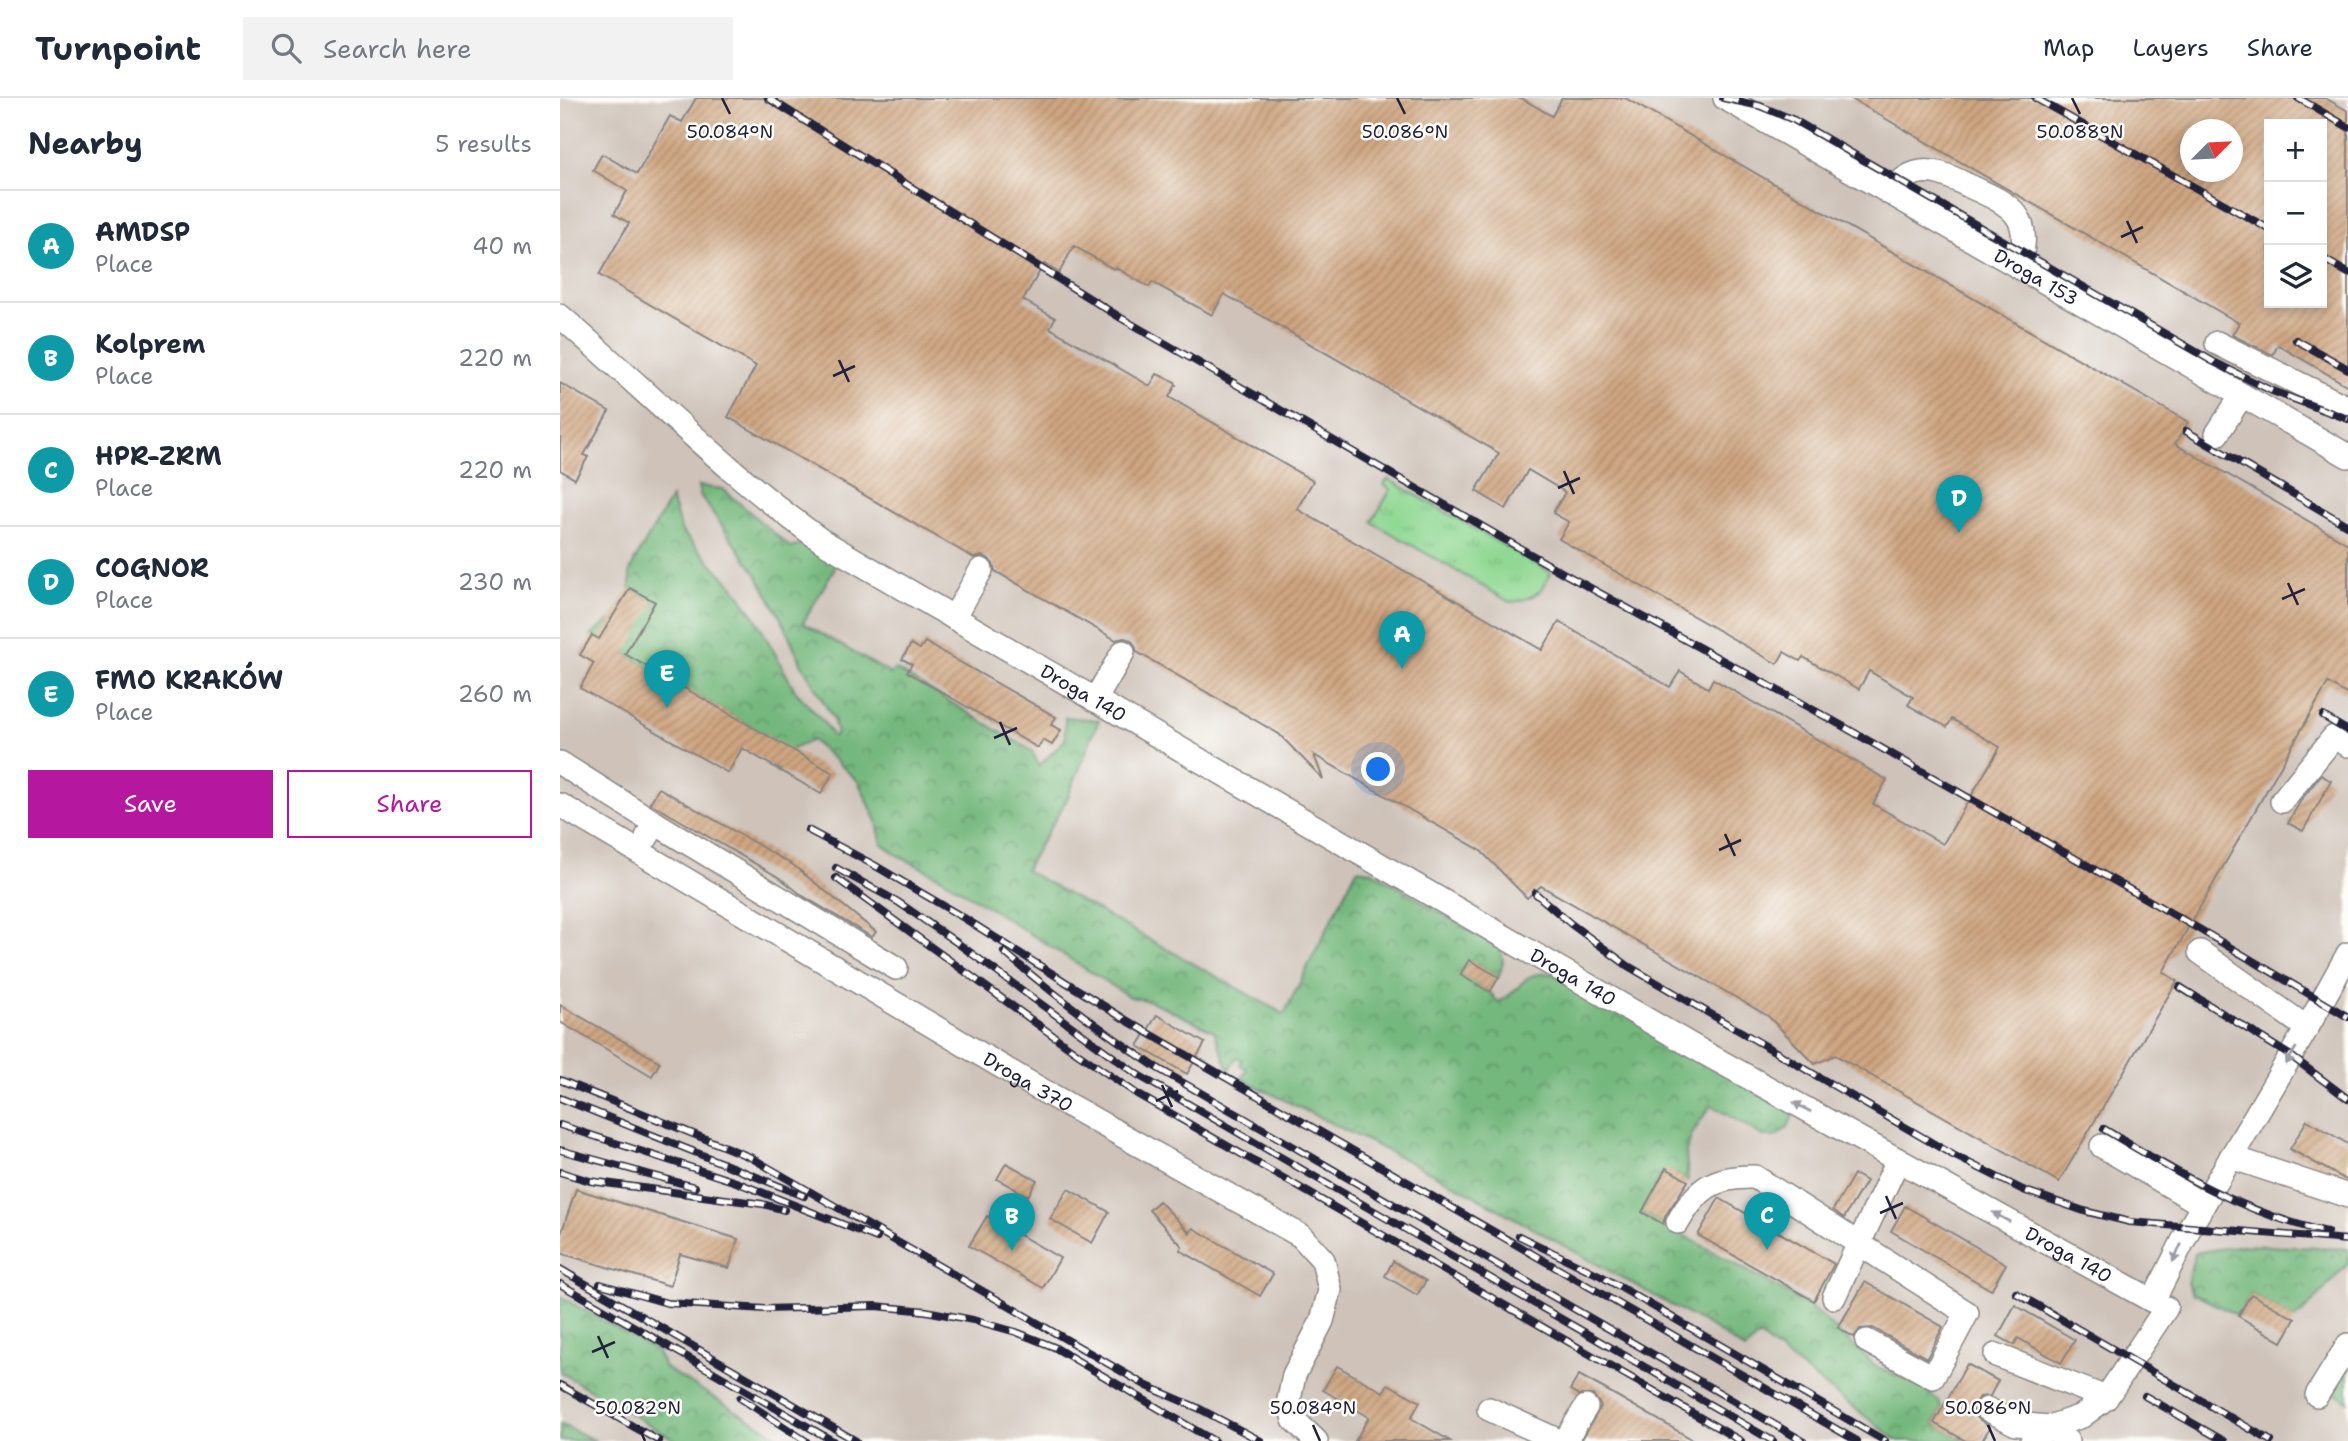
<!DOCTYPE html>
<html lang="en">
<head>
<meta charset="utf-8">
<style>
  :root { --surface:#fff; --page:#f2f2f3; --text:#1f2937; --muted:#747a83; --line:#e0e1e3; --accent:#b5179e }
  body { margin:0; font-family:"Shantell Sans",sans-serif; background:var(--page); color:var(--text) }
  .controls { position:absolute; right:21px; top:21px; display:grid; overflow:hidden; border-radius:0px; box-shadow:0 4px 10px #0003 }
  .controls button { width:63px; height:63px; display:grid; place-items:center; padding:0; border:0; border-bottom:2px solid var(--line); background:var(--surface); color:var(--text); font:35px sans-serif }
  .compass { position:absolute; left:1620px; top:21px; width:63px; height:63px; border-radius:50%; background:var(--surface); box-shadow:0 4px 10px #0003; rotate:66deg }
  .you { position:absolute; left:819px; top:672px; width:24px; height:24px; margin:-18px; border:5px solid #fff; border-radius:50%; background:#1a73e8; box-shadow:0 0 0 10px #1a73e833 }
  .badge { display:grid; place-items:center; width:46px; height:46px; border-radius:50%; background:var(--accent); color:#fff; font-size:23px; font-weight:700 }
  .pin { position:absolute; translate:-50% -58px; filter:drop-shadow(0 2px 4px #0008) }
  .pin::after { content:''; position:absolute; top:37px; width:24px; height:21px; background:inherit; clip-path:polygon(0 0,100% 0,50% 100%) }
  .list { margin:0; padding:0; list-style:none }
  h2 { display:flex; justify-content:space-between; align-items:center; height:91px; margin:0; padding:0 28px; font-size:30px }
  h2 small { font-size:23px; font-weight:400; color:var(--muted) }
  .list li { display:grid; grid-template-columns:46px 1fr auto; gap:21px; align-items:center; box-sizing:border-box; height:112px; padding:0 28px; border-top:2px solid var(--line) }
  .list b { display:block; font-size:26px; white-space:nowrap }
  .list p { margin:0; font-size:23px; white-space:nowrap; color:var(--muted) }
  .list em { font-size:23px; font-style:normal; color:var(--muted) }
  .actions { display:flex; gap:14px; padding:21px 28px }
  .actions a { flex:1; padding:16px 0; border:2px solid var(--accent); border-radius:0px; text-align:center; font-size:24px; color:var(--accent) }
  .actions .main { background:var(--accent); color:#fff }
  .icon { flex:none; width:38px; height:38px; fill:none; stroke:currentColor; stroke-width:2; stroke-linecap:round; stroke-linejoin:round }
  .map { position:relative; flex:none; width:1788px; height:1343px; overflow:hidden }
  header { display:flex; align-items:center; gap:42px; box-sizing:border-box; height:98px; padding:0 35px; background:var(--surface); border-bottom:2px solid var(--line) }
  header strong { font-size:33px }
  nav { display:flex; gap:38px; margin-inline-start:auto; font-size:24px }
  .search { width:490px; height:63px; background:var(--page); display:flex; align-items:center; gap:18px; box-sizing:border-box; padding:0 24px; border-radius:0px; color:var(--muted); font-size:26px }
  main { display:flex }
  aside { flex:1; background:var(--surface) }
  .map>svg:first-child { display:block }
  .industrial { fill:#cec2b9; fill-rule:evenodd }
  .grass { fill:url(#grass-tufts); stroke:#597d67; stroke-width:2 }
  .forest { fill:url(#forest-crowns); stroke:#4b6d5c; stroke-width:2 }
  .building { fill:url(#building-hatch); fill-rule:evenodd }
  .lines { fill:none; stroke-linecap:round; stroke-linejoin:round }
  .minor-casing { stroke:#888481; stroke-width:26 }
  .minor { stroke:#fff; stroke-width:23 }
  .rail-casing { stroke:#22223b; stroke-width:8 }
  .rail { stroke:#fdfcf7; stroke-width:5; stroke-dasharray:16; stroke-linecap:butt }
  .oneway { fill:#9c9ca7 }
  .ticks { fill:none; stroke:#22223b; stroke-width:2.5 }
  .labels { text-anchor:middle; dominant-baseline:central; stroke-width:5; stroke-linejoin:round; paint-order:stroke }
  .street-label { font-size:19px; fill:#22223b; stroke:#fdfcf7 }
  .ticks-label { font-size:18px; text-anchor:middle; fill:#22223b; stroke:#fdfcf7; stroke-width:5; stroke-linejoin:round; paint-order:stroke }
</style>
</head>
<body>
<header>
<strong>Turnpoint</strong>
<div class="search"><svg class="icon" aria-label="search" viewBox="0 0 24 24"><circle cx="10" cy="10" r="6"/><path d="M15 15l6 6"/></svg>Search here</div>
<nav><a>Map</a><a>Layers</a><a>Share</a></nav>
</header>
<main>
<aside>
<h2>Nearby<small>5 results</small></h2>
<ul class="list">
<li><span class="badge" style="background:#0f9aa8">A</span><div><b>AMDSP</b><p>Place</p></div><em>40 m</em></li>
<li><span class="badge" style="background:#0f9aa8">B</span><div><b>Kolprem</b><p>Place</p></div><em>220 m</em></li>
<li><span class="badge" style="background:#0f9aa8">C</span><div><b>HPR-ZRM</b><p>Place</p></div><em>220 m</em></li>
<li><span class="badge" style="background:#0f9aa8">D</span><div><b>COGNOR</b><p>Place</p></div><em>230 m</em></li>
<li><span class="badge" style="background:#0f9aa8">E</span><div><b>FMO KRAKÓW</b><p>Place</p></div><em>260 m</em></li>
</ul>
<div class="actions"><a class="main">Save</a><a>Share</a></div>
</aside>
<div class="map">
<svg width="1788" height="1343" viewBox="0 0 1788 1343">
  <defs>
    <pattern id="grass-tufts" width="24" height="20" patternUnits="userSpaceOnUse" patternTransform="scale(1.75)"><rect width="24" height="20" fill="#90d893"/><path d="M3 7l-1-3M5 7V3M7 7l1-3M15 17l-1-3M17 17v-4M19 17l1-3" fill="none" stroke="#7cb980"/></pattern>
    <pattern id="forest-crowns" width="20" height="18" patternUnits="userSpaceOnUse" patternTransform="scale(1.75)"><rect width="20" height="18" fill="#74b87d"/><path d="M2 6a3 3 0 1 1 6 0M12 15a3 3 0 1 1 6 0" fill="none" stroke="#5f9568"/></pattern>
    <pattern id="building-hatch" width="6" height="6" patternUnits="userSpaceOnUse" patternTransform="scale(1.75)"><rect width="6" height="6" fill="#cfa681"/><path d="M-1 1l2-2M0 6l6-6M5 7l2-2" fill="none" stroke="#a8876b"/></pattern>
  </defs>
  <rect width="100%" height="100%" fill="#fdfcf7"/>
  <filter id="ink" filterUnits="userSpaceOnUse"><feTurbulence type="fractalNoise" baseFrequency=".0143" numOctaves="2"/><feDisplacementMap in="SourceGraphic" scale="14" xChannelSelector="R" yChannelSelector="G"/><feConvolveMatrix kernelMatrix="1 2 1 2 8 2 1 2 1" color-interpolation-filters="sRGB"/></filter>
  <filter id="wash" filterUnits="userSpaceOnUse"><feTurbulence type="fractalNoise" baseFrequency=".00686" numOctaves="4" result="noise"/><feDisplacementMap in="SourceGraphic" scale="28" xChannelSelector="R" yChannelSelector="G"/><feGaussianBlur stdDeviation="1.57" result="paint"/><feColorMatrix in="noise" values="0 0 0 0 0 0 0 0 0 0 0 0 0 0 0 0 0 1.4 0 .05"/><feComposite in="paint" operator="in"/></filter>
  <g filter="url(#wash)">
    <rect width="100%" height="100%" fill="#eee5c7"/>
    <path class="industrial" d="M0 0H1788V1343H0ZM1709 26H1762V205H1709ZM1630 32H1672V74H1630Z"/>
    <path class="grass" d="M828 381 990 474C985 495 970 502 950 504L812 424 831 391 824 387Z"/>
    <g class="forest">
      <path d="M138 388 163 391 231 450 248 443 279 462 243 525 331 576 335 571 472 653 479 668 505 642V619L539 622 507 701 465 772 724 916 797 771 812 773 941 852 943 864 939 879 910 862 901 877 930 894 938 904C966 892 957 872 995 876L1234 1015 1228 1029 1215 1039 1203 1038 1151 1007 1132 1036 1126 1054 1128 1083 1106 1071 1082 1114 1247 1206 1318 1270 1361 1288 1379 1303 1382 1310 1374 1325 1406 1343H1338L1199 1238 1185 1252 1154 1231 884 1081 698 989 682 980 687 971 680 967 682 962 677 959 669 972 654 933 591 903 570 899 382 780 337 757 322 746 316 721 298 683 252 642 230 652 218 674 210 666 214 642 32 537 51 521 94 504 70 490V474L75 462 111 400 122 434 173 488 195 519 236 594 262 622 273 638 277 637 273 620 241 565 224 526 197 477 140 397Z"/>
      <path d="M1682 1147 1788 1151V1166C1769 1184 1755 1205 1735 1221L1691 1196 1678 1218 1632 1195 1627 1185 1635 1155Z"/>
      <path d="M0 1198 96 1253 105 1270 226 1343H117L0 1274Z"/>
      <path d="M1788 1267V1304L1772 1292Z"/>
      <path d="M0 1326 36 1343H0Z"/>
    </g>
    <g id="blocks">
      <g class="building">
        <path d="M136 0H961L992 18 1002 0H1065L1628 324 1615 346 1788 446V597L1768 585 1603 874 1617 883 1499 1084 1275 957 1255 966 1208 918 981 788 967 800 920 752 754 657 763 681 719 636 577 554 575 548 571 542 564 540 556 542 435 473 433 466 428 460 422 458 414 460 168 319 196 268 39 177 69 125 54 116 67 93 33 72 42 56 77 76 110 18 122 24ZM514 148 550 169 554 171 556 170 589 189 592 184 652 217 664 196 939 355 916 393 946 411 968 372 1005 394 993 415 1009 424 999 441 1217 566 1224 554 1240 563 1243 559 1299 591 1309 573 1353 599 1348 607 1387 629 1392 621 1440 649 1383 746 1313 706 1327 682 1153 581 1148 590 1120 573 1110 589 999 524 982 552 737 411 753 383 609 299 616 287 615 284 597 276 590 288 490 230 495 220 463 202 484 166 499 175Z"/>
        <path d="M1290 0H1765L1788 13V288L1718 247 1713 257 1672 237 1679 225ZM1709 26H1762V205H1709ZM1630 32H1672V74H1630Z"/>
        <path d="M0 285 49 313 24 357 28 359 15 381 0 372Z"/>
        <path d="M70 490 95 504 65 556 273 675 261 696 182 650 168 675 20 590 34 565 20 557 32 537 39 541Z"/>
        <path d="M365 544 496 619 491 627 501 632 492 647 483 642 478 650 347 574 352 566 342 561 351 546 360 551Z"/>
        <path d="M1761 677 1771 683 1743 733 1728 725 1741 702Z"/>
        <path d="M99 690 233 767 316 834 312 839 243 798 220 780 90 705Z"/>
        <path d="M909 862 939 879 930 894 900 877Z"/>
        <path d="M0 907 100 964 92 978 0 924Z"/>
        <path d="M597 917 645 945 627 976 578 948Z"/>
        <path d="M1747 1022 1788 1046V1083L1730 1051Z"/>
        <path d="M446 1065 477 1082 468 1098 437 1081Z"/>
        <path d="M1106 1070 1128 1083 1106 1117 1103 1126 1082 1114Z"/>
        <path d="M1294 1076 1306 1083 1284 1120 1273 1112Z"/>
        <path d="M16 1091 178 1141 169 1170 120 1156 110 1188 0 1155V1139Z"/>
        <path d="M508 1091 549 1114 532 1145 490 1121Z"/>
        <path d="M1159 1100 1274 1166 1254 1203 1138 1137Z"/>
        <path d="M599 1103 630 1135 633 1130 713 1176 700 1198 620 1152 622 1148 589 1112Z"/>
        <path d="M1345 1108 1446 1166 1431 1192 1331 1133Z"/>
        <path d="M427 1118 500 1160 483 1190 409 1148Z"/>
        <path d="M833 1163 866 1183 857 1197 825 1178Z"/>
        <path d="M1305 1184 1383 1229 1367 1260 1313 1230 1300 1231 1294 1239 1278 1230Z"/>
        <path d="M1691 1196 1735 1221 1722 1244 1678 1218Z"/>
        <path d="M1455 1207 1515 1242 1501 1265 1458 1240 1454 1247 1438 1238Z"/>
        <path d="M1407 1266 1438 1283 1430 1298 1420 1299 1414 1305 1413 1312 1416 1319 1430 1329 1422 1343H1406L1374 1325Z"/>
        <path d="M777 1268 823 1294 828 1286 860 1304 851 1320 890 1343H795L809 1319 763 1292Z"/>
        <path d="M1019 1277 1050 1294 1135 1343H1021L1041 1308 1033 1297H1019L1010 1292Z"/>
      </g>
    </g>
  </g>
  <g filter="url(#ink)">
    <use href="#blocks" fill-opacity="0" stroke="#888481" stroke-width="2"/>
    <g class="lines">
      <g class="minor-casing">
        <g id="minor">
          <path id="s1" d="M1165 0 1788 358"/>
          <path d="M1330 95C1338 87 1345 78 1356 75 1374 70 1391 79 1407 87 1449 106 1476 116 1458 169"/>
          <path id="s2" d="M0 218C87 293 168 376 262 443L1141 953 1593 1203 1629 1131 1747 930 1788 856"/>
          <path d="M1657 245 1788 310"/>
          <path d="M1657 336 1682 297"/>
          <path d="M394 520 421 472"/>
          <path d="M535 602 563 554"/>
          <path d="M0 665 95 725 87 739"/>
          <path d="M1722 703 1774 639 1788 647"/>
          <path id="s3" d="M0 707 471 986 741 1138 763 1162 770 1192 762 1223 734 1277 729 1302 734 1322 756 1343"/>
          <path d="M95 725 336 870"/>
          <path d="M1640 854 1747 930"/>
          <path d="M1542 1048 1643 1107"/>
          <path d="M1671 1059 1788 1098"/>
          <path d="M1118 1124C1138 1089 1155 1078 1195 1079L1407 1215 1373 1279 1307 1243"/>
          <path d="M1274 1199 1338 1062"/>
          <path d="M1436 1257 1546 1300"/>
          <path d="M1757 1297 1788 1247"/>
          <path d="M929 1311 999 1343"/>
          <path d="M1427 1311 1456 1326 1489 1329 1522 1318 1546 1300 1606 1210"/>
          <path d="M1005 1343 1026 1309"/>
          <path d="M1472 1343 1489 1329 1507 1343"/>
        </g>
      </g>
      <use href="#minor" class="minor"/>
      <g class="rail-casing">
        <g id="rail">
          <path d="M208 0 561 220 1003 475 1279 626 1639 831 1788 919"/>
          <path d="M1163 0 1200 8 1234 22 1652 263 1712 293 1788 321"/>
          <path d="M1475 0 1709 131"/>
          <path d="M1738 0 1788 29"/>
          <path d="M1762 160 1788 175"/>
          <path d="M1736 242 1788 271"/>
          <path d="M1626 333 1788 428"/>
          <path d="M1763 618 1788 633"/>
          <path d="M248 732 314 767 404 820 566 922 1297 1343"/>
          <path d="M276 770 338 804 396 844 578 977 1213 1343"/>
          <path d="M276 780 513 952 577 996 1181 1343"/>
          <path d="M975 795 1011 826 1068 868 1393 1057 1463 1092 1524 1113 1570 1124 1788 1142"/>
          <path d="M444 854C492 895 541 932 594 968L1243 1343"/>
          <path d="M1620 889 1731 958 1788 1001"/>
          <path d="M0 982 190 1059 587 1288 638 1310 701 1343"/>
          <path d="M0 1000 244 1098"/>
          <path d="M0 1027 176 1084 317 1140"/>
          <path d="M1544 1031C1615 1074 1685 1116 1767 1134"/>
          <path d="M0 1052 135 1089"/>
          <path d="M0 1074 30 1083 203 1106 224 1112"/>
          <path d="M959 1138 1041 1178 1325 1343"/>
          <path d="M0 1171 296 1343"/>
          <path d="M0 1186 273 1343"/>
          <path d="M40 1186 107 1205 205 1211 316 1208 366 1213 413 1222 456 1234 494 1249 654 1343"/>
          <path d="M1456 1195 1711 1343"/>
          <path d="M0 1287 99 1343"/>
          <path d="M1585 1298 1664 1343"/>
          <path d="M180 1300 246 1343"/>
        </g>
      </g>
      <use href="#rail" class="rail"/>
    </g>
    <defs><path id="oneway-solid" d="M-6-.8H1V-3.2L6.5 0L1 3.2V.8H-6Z" transform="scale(1.75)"/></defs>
    <g class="oneway">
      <use href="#oneway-solid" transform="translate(1731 958) rotate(121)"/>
      <use href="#oneway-solid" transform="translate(1242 1009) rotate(-151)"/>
      <use href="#oneway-solid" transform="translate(1441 1119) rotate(-151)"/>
      <use href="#oneway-solid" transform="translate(1617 1155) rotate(116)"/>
    </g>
  </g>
  <path class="ticks" d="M162 0 170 16M837 0 845 16M1512 0 1520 16M1567 123 1577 145M1561 139 1583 129M279 262 289 284M273 278 295 268M1004 373 1014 396M998 390 1020 380M1728 485 1738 507M1722 501 1745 491M440 624 450 647M434 640 457 630M1165 736 1175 758M1159 752 1181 742M602 987 612 1009M596 1003 618 993M1326 1098 1336 1121M1320 1115 1343 1105M38 1238 48 1260M32 1254 55 1244M78 1327 85 1343M753 1327 760 1343M1428 1327 1435 1343"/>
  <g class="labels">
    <g class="street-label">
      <text stroke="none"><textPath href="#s1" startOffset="359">Droga 153</textPath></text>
      <text stroke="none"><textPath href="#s2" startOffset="648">Droga 140</textPath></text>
      <text stroke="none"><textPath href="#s2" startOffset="1214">Droga 140</textPath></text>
      <text stroke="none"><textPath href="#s3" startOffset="544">Droga 370</textPath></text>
      <text stroke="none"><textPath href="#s2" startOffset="1782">Droga 140</textPath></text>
    </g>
  </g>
  <g class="ticks-label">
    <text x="170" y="40">50.084°N</text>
    <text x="1520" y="40">50.088°N</text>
    <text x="845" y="40">50.086°N</text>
    <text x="78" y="1316">50.082°N</text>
    <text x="753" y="1316">50.084°N</text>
    <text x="1428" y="1316">50.086°N</text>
  </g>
</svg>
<div class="controls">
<button>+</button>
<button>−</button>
<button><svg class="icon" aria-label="layers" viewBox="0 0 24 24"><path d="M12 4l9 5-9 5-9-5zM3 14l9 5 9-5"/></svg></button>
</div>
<svg class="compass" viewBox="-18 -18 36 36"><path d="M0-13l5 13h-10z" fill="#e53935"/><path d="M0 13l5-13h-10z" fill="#747a83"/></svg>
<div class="you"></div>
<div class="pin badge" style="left:842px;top:571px;background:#0f9aa8">A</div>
<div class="pin badge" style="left:452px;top:1153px;background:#0f9aa8">B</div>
<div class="pin badge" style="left:1207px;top:1152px;background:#0f9aa8">C</div>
<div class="pin badge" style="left:1399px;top:435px;background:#0f9aa8">D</div>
<div class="pin badge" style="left:107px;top:610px;background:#0f9aa8">E</div>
</div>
</main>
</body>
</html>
